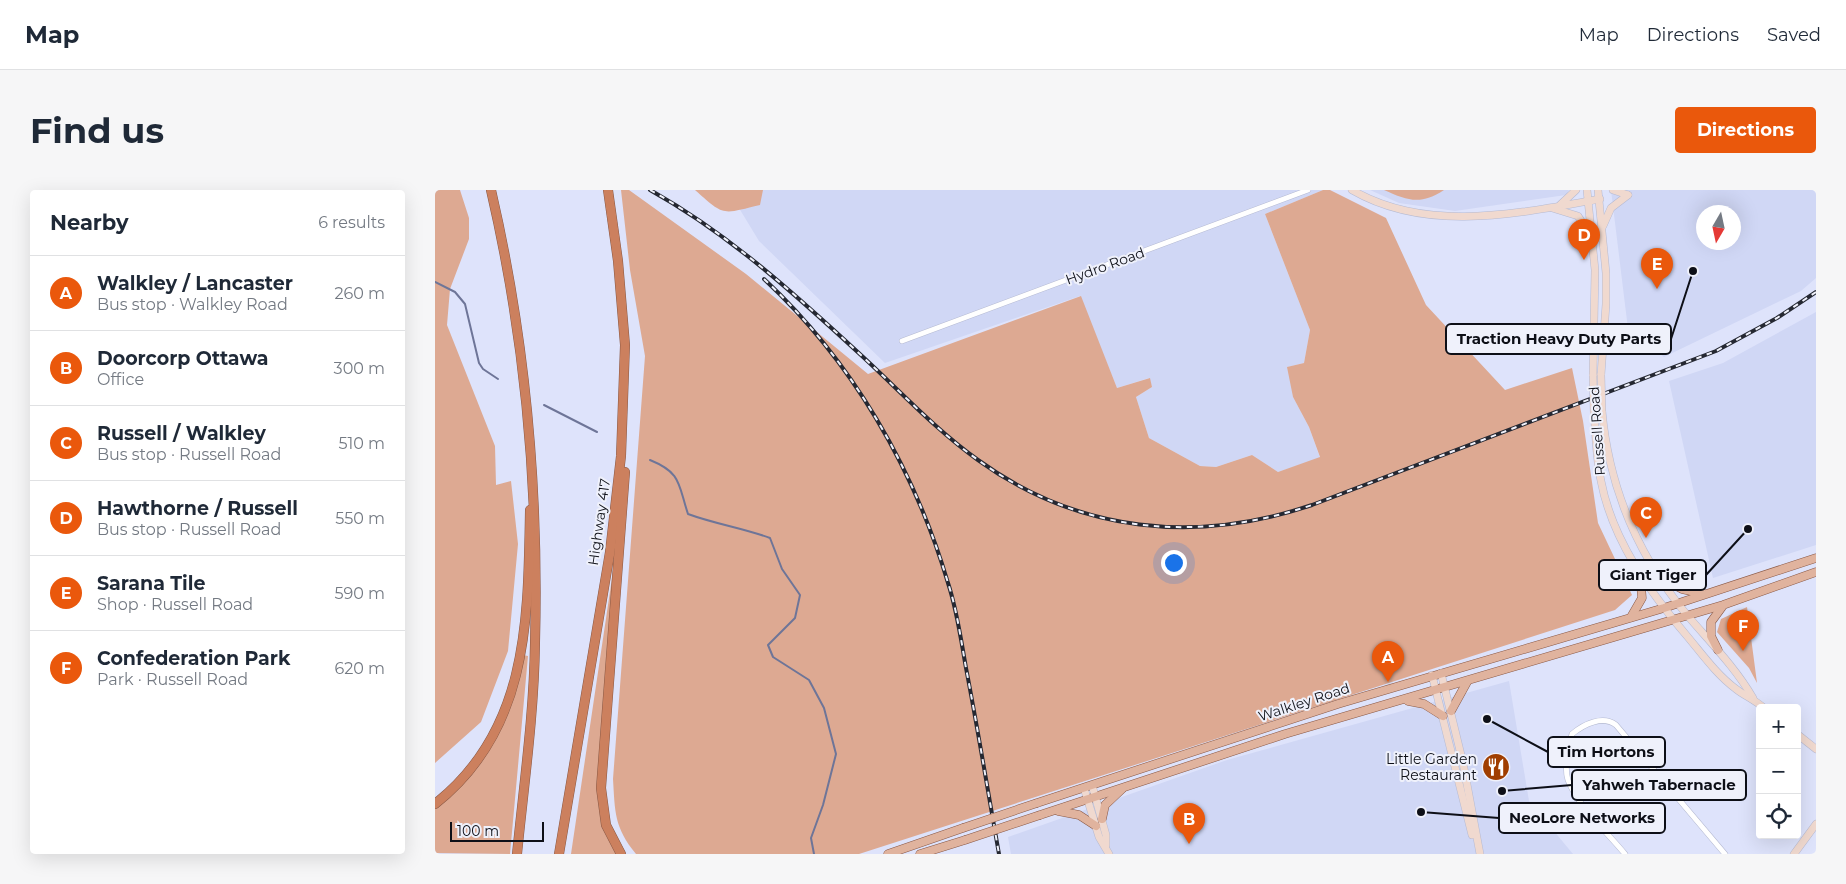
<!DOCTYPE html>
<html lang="en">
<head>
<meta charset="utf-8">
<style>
  :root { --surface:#fff; --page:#f6f6f7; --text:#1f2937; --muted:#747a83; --line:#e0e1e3; --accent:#ea580c }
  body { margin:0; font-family:Montserrat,sans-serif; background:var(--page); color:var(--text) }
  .controls { position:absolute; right:15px; bottom:15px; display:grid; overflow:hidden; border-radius:5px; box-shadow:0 5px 20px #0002 }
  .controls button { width:45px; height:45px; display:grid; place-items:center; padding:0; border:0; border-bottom:1px solid var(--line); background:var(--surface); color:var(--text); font:25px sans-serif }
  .compass { position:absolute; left:1261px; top:15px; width:45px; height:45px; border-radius:50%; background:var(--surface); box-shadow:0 5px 20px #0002; rotate:189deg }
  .scale { position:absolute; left:15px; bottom:12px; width:94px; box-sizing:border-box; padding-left:5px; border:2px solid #0d0f17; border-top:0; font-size:14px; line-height:18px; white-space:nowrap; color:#0d0f17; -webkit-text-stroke:4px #eff1fb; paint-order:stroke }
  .you { position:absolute; left:738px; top:372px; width:18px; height:18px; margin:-12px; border:4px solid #fff; border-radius:50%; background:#1a73e8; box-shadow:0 0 0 8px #1a73e833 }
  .badge { display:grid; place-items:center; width:32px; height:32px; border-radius:50%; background:var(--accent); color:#fff; font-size:16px; font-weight:700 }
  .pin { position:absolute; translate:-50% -41px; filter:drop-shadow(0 1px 2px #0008) }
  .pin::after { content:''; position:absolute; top:26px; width:18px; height:15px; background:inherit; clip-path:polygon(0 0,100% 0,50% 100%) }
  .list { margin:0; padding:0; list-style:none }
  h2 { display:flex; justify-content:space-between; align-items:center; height:65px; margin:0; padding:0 20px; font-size:21px }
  h2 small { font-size:16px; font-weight:400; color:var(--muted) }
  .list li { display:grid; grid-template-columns:32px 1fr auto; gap:15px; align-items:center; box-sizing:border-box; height:75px; padding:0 20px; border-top:1px solid var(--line) }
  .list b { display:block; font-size:19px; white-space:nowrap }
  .list p { margin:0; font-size:16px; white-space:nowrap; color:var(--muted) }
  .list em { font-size:16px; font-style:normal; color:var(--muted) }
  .icon { flex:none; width:28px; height:28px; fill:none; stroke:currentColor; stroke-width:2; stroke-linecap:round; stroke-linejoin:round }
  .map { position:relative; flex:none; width:1381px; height:664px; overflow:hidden; border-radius:5px }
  header { display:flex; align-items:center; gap:30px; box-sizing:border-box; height:70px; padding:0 25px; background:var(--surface); border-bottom:1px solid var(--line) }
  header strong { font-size:24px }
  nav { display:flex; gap:28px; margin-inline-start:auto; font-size:18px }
  .intro { display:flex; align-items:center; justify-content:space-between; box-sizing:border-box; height:120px; padding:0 30px }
  h1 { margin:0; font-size:35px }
  .button { padding:12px 22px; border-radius:5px; background:var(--accent); color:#fff; font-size:18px; font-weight:700 }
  main { display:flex; gap:30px; padding:0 30px }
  aside { flex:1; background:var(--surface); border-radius:5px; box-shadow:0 5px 20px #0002 }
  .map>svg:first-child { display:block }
  .built { fill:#d0d7f5; fill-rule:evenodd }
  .green { fill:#dda992 }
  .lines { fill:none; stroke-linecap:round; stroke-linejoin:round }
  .stream { stroke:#6e7598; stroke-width:2 }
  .street-casing { stroke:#b5bad2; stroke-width:6 }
  .secondary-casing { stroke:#b5bad2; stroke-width:8 }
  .primary-casing { stroke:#895845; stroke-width:9 }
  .highway-casing { stroke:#895845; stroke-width:10 }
  .street { stroke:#fff; stroke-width:5 }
  .secondary { stroke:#f0d9cf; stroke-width:7 }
  .primary { stroke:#e0b39e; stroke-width:8 }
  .highway { stroke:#cc805e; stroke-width:9 }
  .rail-casing { stroke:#252832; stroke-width:4 }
  .rail { stroke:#eff1fb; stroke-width:2; stroke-dasharray:5.5; stroke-linecap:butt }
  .secondary-bridge-casing { stroke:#b5bad2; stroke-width:8; stroke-linecap:butt }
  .primary-bridge-casing { stroke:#895845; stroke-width:9; stroke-linecap:butt }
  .secondary-bridge { stroke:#f0d9cf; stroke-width:7 }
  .primary-bridge { stroke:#e0b39e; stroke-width:8 }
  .labels { text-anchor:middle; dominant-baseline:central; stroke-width:4; stroke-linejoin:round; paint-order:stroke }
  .street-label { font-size:14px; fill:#0d0f17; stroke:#eff1fb }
  .poi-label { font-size:14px; fill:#0d0f17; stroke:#eff1fb; text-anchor:end }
  .leader { fill:none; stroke:#0d0f17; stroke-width:2 }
  .callout-dot { fill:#0d0f17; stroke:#eff1fb; stroke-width:2 }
  .callout { fill:#eff1fb; stroke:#0d0f17; stroke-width:2 }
  .callout-label { font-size:15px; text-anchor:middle; font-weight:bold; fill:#0d0f17 }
</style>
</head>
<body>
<header>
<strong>Map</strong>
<nav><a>Map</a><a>Directions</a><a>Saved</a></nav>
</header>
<div class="intro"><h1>Find us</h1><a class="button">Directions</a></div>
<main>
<aside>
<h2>Nearby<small>6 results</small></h2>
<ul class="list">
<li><span class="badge">A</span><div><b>Walkley / Lancaster</b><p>Bus stop · Walkley Road</p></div><em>260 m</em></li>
<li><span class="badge">B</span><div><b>Doorcorp Ottawa</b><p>Office</p></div><em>300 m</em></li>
<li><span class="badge">C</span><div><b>Russell / Walkley</b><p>Bus stop · Russell Road</p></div><em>510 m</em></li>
<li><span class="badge">D</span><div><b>Hawthorne / Russell</b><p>Bus stop · Russell Road</p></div><em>550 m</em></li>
<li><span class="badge">E</span><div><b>Sarana Tile</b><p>Shop · Russell Road</p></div><em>590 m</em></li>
<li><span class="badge">F</span><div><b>Confederation Park</b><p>Park · Russell Road</p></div><em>620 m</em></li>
</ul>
</aside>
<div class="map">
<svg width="1381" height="664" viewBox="0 0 1381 664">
  <rect width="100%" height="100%" fill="#dee3fb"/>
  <g class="built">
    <path d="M293 0H888L830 24 875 140 869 173 853 177 858 207 874 237 885 268 843 282 817 265 781 277 765 276 714 248 701 207 717 197 714 188 682 198 645 106 450 173 324 51Z"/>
    <path d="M935 0H1134L1131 5 1020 21 964 13Z"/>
    <path d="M1176 0H1381V88L1366 101 1229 167 1193 139ZM1268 22H1298V52H1268Z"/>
    <path d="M1381 122V355L1278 388 1234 191 1288 173Z"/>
    <path d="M1074 491 1094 611 1138 664H576L573 647 792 570Z"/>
  </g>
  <g class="green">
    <path d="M0 0H25L34 28V49L15 99 12 135 60 256 61 295 76 291 83 354 73 461 46 532 0 573Z"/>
    <path d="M186 0H194L311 84 433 184 646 106 682 198 715 188 717 197 701 207 714 248 765 276 781 277 817 265 843 282 885 267 874 237 858 207 852 177 869 173 875 140 830 24 888 0H895L951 28 991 115 1070 200 1137 178 1148 231 1163 333 1197 405 1180 420 424 664H201C179 637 180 622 178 589L210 166 195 80Z"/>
    <path d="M260 0H328L325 15C287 24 290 27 260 0Z"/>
    <path d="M949 0H1009C986 15 973 11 949 0Z"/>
    <path d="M180 387 163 595C165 621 168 642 182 664H136L177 388Z"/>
    <path d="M1312 417 1322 493 1314 478 1282 442 1286 429Z"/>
    <path d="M88 465 93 466 75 664 0 663V618C54 573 76 535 88 465Z"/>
  </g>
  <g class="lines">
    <g class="stream">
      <path d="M0 92 20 102 30 114 44 173 48 179 63 189"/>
      <path d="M109 215 162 242"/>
      <path d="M215 270C247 283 243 294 253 324 280 334 308 338 335 348L347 379 365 405 360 428 333 455 338 467 374 490 389 518 401 564 388 615 376 648 379 664"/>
    </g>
    <g class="street-casing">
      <g id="street">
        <path d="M467 151 873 0"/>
        <path d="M1190 664C1173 643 1142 615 1133 590 1129 578 1133 557 1137 544 1149 534 1168 525 1181 535L1290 664"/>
      </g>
    </g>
    <g class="secondary-casing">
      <g id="secondary">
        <path d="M917 0C993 44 1084 23 1165 9"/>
        <path d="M1152 0 1160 80 1158 186"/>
        <path d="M1163 0 1171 83V114L1166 185"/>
        <path d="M1178 0 1193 5"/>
        <path d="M1125 15 1141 0"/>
        <path d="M1117 18 1143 26 1155 45"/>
        <path d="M1168 36 1176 18 1193 5"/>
        <path d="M1167 221C1174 297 1203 366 1252 425 1275 452 1300 477 1318 508"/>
        <path d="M1159 223C1161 245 1161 268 1166 291 1177 349 1214 401 1252 446 1267 464 1282 485 1301 499 1310 506 1320 510 1329 518"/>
        <path d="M1006 483 1028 573 1045 664"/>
        <path d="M997 485 1037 645"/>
        <path d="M1362 544 1381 559"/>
        <path d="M657 595 671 645V655"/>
        <path d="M649 598 664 647 674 664"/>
        <path d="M1359 664 1381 634"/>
      </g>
    </g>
    <g class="primary-casing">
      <g id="primary">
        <path d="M1225 387 1247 399 1269 404"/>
        <path d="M1196 427 1207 408 1205 384"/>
        <path d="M1283 460 1276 446V432L1287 417"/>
        <path d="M973 511 989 514 1008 526"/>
        <path d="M1016 521 1032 492"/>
        <path d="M602 613 903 514 1229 418 1381 368"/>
        <path d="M623 621 644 625 661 636"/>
        <path d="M605 625 850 544 1288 415 1381 382"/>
        <path d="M667 629 670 615 687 599"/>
        <path d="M453 664 528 638"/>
        <path d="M485 664 530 650"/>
      </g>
    </g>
    <g class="highway-casing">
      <g id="highway">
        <path d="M56 0C91 151 104 299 100 453 99 524 89 594 82 664"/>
        <path d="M0 614C94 540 93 430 95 320"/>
        <path d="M124 664 175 362 186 266 190 155 183 71 173 0"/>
        <path d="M186 664 171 635 166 598 190 282"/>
      </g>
    </g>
    <use href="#street" class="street"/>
    <use href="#secondary" class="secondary"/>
    <use href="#primary" class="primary"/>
    <use href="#highway" class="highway"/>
    <g class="rail-casing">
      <g id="rail">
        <path d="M215 0C294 44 361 105 427 166 465 201 501 240 543 270 644 343 761 354 877 315L1281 161 1342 128 1381 102"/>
        <path d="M329 89C417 171 479 278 513 393 522 420 526 450 531 478 543 540 553 602 564 664"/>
      </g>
    </g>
    <use href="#rail" class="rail"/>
    <g class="secondary-bridge-casing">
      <g id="secondary-bridge">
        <path d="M1166 185 1167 221"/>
        <path d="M1158 186 1159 223"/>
      </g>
    </g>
    <g class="primary-bridge-casing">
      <g id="primary-bridge">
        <path d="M528 638 602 613"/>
        <path d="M530 650 605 625"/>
      </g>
    </g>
    <use href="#secondary-bridge" class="secondary-bridge"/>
    <use href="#primary-bridge" class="primary-bridge"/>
  </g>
  <defs>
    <g id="restaurant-disc" transform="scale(1.4375)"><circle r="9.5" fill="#a03e00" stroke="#eff1fb"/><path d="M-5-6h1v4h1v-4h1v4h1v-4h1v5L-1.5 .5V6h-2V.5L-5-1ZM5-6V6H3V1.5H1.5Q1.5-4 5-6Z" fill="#fff"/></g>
  </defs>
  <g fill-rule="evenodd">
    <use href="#restaurant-disc" x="1061" y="577"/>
  </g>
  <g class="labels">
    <g class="street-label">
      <text transform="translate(670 76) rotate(-20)">Hydro Road</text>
      <text transform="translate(1162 241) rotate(-94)">Russell Road</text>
      <text transform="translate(164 332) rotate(-82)">Highway 417</text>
      <text transform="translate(869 512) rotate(-18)">Walkley Road</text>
    </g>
    <g class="poi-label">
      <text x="1042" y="569">Little Garden<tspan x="1042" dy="16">Restaurant</tspan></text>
    </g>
  </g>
  <path class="leader" d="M1258 81L1236 149M1313 339L1271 385M1052 529L1113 562M1067 601L1137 595M986 622L1064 628"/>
  <g class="callout-dot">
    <circle cx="1258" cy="81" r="5"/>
    <circle cx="1313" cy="339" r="5"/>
    <circle cx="1052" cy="529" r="5"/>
    <circle cx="1067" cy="601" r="5"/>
    <circle cx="986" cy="622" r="5"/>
  </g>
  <g class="callout">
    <rect x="1011" y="134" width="225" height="30" rx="5"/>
    <rect x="1164" y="370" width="107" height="30" rx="5"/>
    <rect x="1113" y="547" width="117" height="30" rx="5"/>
    <rect x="1137" y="580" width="174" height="30" rx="5"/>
    <rect x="1064" y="613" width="166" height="30" rx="5"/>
  </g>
  <g class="callout-label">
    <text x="1124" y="154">Traction Heavy Duty Parts</text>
    <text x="1218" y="390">Giant Tiger</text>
    <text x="1171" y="567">Tim Hortons</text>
    <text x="1224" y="600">Yahweh Tabernacle</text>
    <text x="1147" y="633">NeoLore Networks</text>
  </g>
</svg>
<div class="controls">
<button>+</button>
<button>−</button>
<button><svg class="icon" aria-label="locate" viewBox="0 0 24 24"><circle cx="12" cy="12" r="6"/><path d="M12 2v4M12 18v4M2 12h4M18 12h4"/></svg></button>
</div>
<svg class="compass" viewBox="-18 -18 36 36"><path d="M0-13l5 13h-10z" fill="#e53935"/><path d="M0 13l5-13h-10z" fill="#747a83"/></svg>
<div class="scale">100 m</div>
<div class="you"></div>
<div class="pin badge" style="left:953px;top:492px">A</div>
<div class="pin badge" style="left:754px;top:654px">B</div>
<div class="pin badge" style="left:1211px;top:348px">C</div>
<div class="pin badge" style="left:1149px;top:70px">D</div>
<div class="pin badge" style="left:1222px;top:99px">E</div>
<div class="pin badge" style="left:1308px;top:461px">F</div>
</div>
</main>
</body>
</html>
